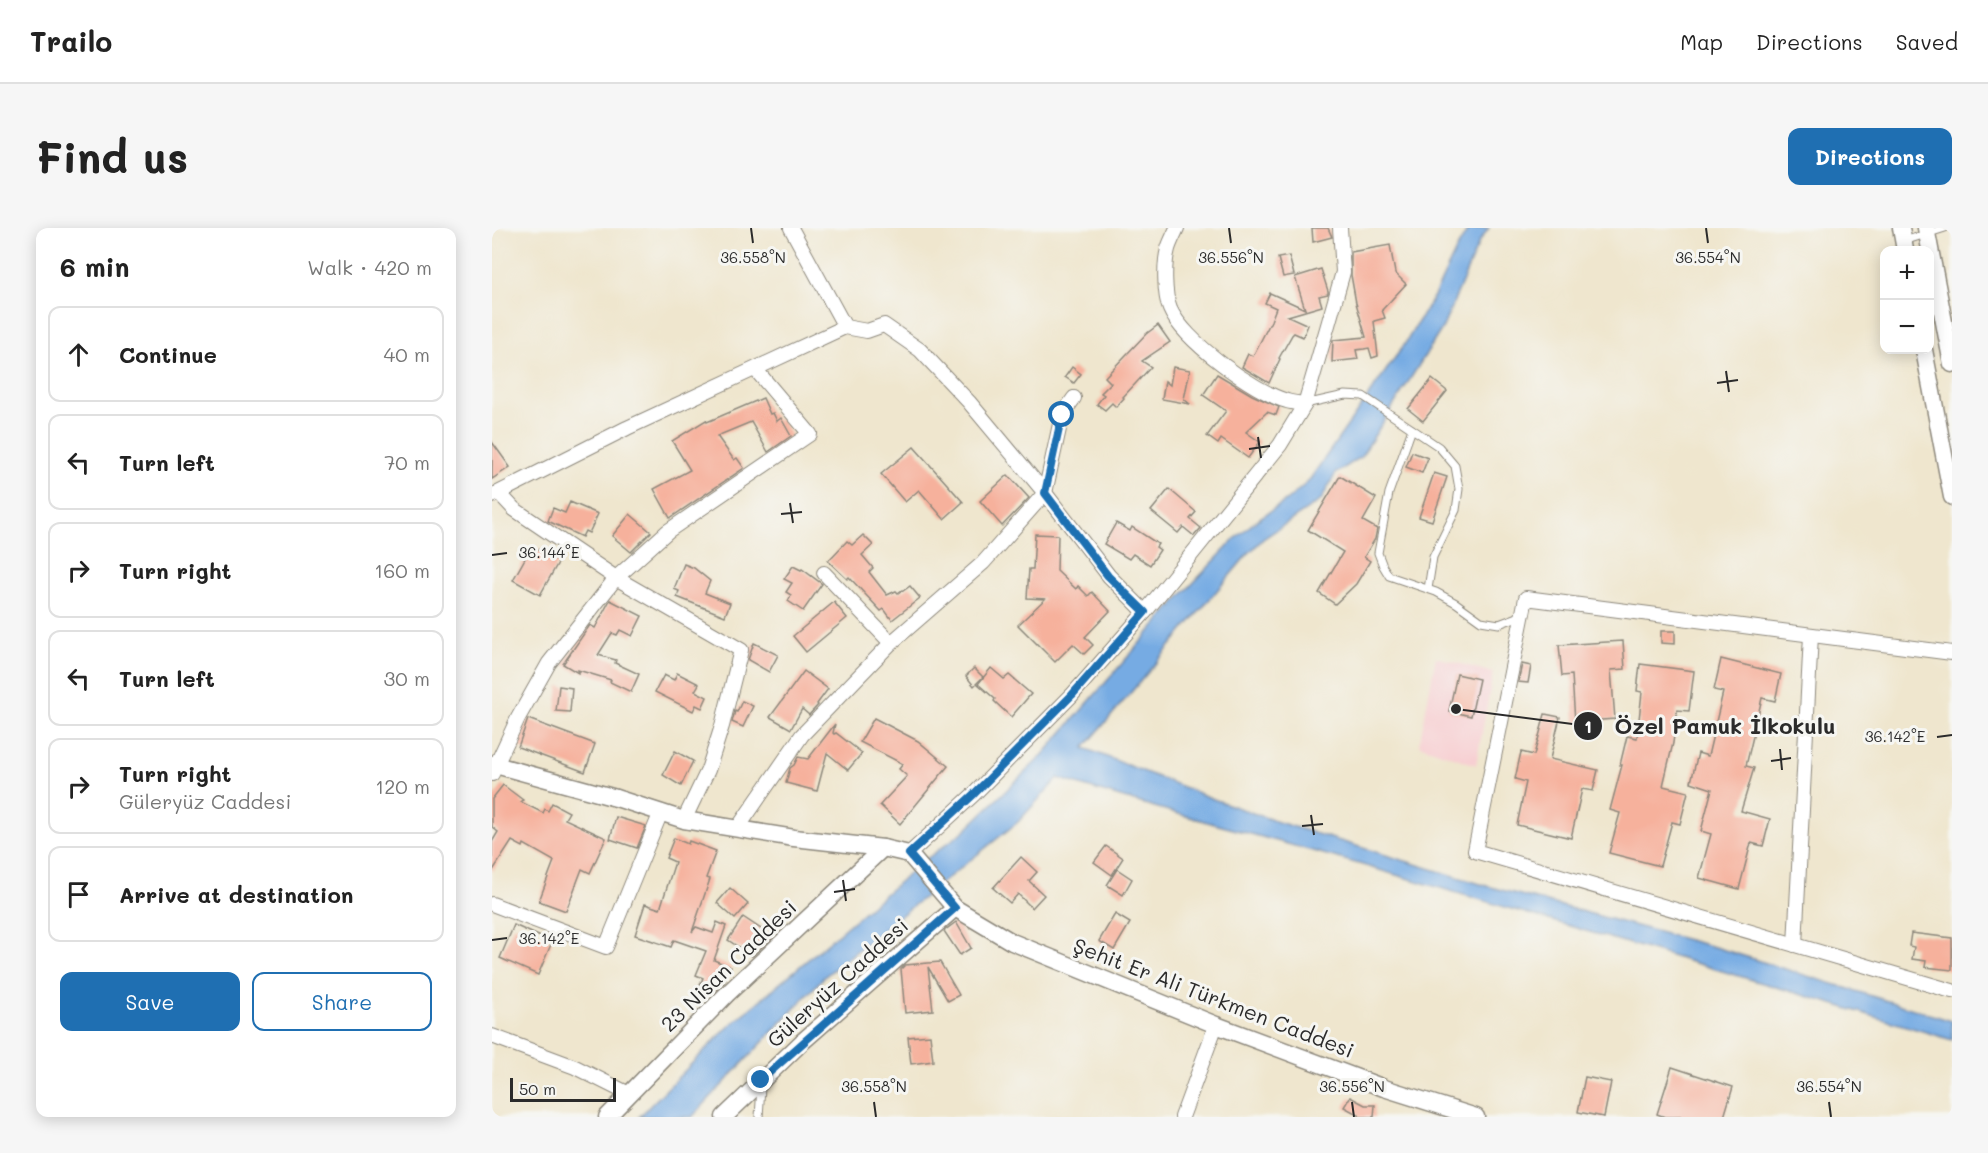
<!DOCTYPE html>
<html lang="en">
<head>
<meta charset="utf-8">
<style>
  :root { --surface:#fff; --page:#f6f6f6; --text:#222; --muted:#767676; --line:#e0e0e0; --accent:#1f6fb2 }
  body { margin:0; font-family:Mali,sans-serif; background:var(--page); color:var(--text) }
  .controls { position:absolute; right:18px; top:18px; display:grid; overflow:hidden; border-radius:12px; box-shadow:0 3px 15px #0003 }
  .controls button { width:54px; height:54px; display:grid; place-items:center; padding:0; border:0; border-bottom:2px solid var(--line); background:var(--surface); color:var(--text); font:30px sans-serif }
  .scale { position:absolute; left:18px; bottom:15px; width:106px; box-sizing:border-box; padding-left:6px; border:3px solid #2b2b2b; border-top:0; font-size:16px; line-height:21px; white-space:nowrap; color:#2b2b2b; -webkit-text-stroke:4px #f6f6f2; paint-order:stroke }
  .stop { position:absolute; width:18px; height:18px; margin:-14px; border:4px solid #1f6fb2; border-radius:50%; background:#fff }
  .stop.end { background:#1f6fb2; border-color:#fff; box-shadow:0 2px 6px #0008 }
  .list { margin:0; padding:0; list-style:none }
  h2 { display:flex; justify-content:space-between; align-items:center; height:78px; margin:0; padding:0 24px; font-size:26px }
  h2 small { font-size:20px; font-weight:400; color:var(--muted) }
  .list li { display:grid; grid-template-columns:39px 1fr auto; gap:18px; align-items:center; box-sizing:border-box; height:96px; margin:0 12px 12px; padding:0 12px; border:2px solid var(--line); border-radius:12px }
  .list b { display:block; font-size:22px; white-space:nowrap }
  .list p { margin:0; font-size:20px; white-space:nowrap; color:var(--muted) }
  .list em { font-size:20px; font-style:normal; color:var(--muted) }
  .actions { display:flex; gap:12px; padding:18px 24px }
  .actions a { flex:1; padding:14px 0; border:2px solid var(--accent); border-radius:12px; text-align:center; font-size:21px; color:var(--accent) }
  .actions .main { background:var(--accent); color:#fff }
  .icon { flex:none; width:33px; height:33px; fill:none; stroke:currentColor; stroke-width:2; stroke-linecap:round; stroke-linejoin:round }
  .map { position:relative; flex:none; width:1460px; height:889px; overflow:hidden; border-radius:12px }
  header { display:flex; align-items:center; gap:36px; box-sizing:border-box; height:84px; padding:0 30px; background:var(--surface); border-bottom:2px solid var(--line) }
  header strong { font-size:28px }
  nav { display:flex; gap:33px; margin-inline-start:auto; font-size:21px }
  .intro { display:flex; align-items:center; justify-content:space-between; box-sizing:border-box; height:144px; padding:0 36px }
  h1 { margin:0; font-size:42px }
  .button { padding:15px 27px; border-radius:12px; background:var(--accent); color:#fff; font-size:21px; font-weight:700 }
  main { display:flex; gap:36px; padding:0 36px }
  aside { flex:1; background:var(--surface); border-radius:12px; box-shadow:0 3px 15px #0003 }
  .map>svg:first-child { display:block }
  .built { fill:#f7cfd2 }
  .water { fill:#76abe3; stroke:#506b87; stroke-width:1.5 }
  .building { fill:#f6b19c }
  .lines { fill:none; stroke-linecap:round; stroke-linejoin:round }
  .service-casing { stroke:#8d887c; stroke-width:9 }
  .minor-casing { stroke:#8d887c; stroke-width:16 }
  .tertiary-casing { stroke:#8d887c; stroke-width:19 }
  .service { stroke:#fff; stroke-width:7 }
  .minor { stroke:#fff; stroke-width:14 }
  .tertiary { stroke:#fff; stroke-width:16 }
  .route { stroke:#1f6fb2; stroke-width:8 }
  .ticks { fill:none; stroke:#2b2b2b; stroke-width:2 }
  .labels { text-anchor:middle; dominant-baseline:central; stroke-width:6; stroke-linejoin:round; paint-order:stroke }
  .street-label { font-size:21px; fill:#2b2b2b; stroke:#f6f6f2 }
  .ticks-label { font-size:15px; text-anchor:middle; fill:#2b2b2b; stroke:#f6f6f2; stroke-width:6; stroke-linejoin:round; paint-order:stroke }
  .leader { fill:none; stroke:#2b2b2b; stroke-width:2 }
  .callout-dot { fill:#2b2b2b; stroke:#f6f6f2; stroke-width:2 }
  .mark-label { font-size:18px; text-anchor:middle; font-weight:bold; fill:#fff }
  .callout-label { font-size:22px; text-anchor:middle; font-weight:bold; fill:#2b2b2b; stroke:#f6f6f2; stroke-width:6; stroke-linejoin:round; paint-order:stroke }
</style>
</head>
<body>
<header>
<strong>Trailo</strong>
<nav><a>Map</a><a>Directions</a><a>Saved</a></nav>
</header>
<div class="intro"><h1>Find us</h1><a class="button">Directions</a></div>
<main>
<aside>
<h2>6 min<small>Walk · 420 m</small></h2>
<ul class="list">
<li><svg class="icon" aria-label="ahead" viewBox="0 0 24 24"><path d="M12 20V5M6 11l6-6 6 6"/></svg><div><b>Continue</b></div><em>40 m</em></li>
<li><svg class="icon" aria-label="left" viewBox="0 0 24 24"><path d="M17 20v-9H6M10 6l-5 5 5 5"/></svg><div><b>Turn left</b></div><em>70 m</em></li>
<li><svg class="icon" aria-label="right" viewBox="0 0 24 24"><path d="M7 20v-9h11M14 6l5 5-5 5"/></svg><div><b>Turn right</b></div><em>160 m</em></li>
<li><svg class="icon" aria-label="left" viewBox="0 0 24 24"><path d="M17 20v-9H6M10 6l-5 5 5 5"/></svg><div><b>Turn left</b></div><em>30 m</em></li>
<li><svg class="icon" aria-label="right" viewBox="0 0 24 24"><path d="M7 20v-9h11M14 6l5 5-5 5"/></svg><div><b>Turn right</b><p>Güleryüz Caddesi</p></div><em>120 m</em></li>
<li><svg class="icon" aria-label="arrive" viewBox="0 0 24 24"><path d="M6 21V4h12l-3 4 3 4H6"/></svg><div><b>Arrive at destination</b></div></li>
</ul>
<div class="actions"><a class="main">Save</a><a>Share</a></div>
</aside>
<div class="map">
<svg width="1460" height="889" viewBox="0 0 1460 889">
  <rect width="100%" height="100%" fill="#f6f6f2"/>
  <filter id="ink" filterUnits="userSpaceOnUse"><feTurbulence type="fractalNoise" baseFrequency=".0167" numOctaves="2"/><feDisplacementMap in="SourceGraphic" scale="12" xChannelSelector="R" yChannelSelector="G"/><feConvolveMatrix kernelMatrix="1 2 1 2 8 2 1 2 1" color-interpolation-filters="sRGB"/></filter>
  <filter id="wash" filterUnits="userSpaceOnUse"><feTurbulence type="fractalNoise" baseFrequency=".008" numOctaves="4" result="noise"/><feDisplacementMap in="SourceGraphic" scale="24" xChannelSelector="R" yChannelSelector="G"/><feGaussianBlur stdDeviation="1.35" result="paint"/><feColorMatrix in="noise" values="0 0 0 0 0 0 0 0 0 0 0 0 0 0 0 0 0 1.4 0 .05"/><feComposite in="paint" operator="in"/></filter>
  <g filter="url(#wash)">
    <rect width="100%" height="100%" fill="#efe6ce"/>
    <path class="built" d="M944 429 1001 445 984 537 927 517Z"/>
    <path class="water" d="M977 0H997L987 14 951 99 869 229 844 245 829 272 771 311 755 327 592 520 724 572 786 594 995 658 1226 720 1460 793V812C1266 753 1071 695 877 639 773 609 669 583 566 550L526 594 332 749 200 889H147L233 802 433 632 472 603 549 529 686 371 745 309 766 291 794 273 816 254 914 114 942 68 965 20Z"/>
    <g id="blocks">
      <g class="building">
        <path d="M820 0H836L840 9 821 14Z"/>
        <path d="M898 17 903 45 914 56 890 82 893 90 882 93 886 128 880 130 877 120 872 121 864 122 866 131 840 134 841 112 874 109 864 75 859 47V24Z"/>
        <path d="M797 28 802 47 791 49 786 30Z"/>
        <path d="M829 41 836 63V66L827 68 830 78 796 88 816 97 811 109 802 105 800 107 787 130 788 131 777 155 750 139 756 126 761 128 779 93 784 80 773 75 778 65 813 81 803 49Z"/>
        <path d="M666 97 678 114 650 133 659 139 631 169 632 170 624 179 620 175 613 182 605 176 612 167 609 165 619 155 613 149 654 106Z"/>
        <path d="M580 139 589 146 582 155 573 149Z"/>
        <path d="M681 139 698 142 692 171 698 176 670 171 673 153 678 157Z"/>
        <path d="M725 146 760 167 787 179 784 187 775 184 754 204 768 214 756 230 729 211 726 216 715 208 734 183 711 167Z"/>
        <path d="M940 151 955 163 931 193 916 181Z"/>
        <path d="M271 170 278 186 281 185 285 193 289 190 299 208 276 224 259 194 225 208 242 232 245 230 252 240 178 290 162 261 198 242 180 213 214 192 215 194Z"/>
        <path d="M0 214 18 239 0 251Z"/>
        <path d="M422 219 471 274 452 291 427 262 413 274 389 246Z"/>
        <path d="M920 224 936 230 930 245 914 239Z"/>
        <path d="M942 245 955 249 940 293 927 289Z"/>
        <path d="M516 247 537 270 510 298 488 273Z"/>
        <path d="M848 248 884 270 871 293 885 301 883 311 872 329 878 333 864 356 843 376 827 365 851 324 816 302Z"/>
        <path d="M677 261 704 284 698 291 709 300 702 308 691 299 686 305 659 283Z"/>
        <path d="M78 274 106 286 97 305 93 303 90 309 56 293 61 280 73 285Z"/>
        <path d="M138 286 159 304 139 324 120 308Z"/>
        <path d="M624 295 638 303 640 299 666 316 664 319 668 322 658 337 641 326 637 331 612 316Z"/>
        <path d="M543 306 566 307 565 343 584 361 586 358 596 368 600 364 618 383 593 409 601 417 592 426 581 416 563 434 526 397 553 371 535 370 537 341H541Z"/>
        <path d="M371 307 381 317 370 327 381 340 377 344 395 367 404 363 406 365 410 362 411 363 418 358 428 370 400 392 392 381 389 383 357 349 355 351 336 333 355 313 360 317Z"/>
        <path d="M40 318 67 333 48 367 21 352Z"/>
        <path d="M192 336 202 340 218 353 213 365 238 375 233 388 185 369 187 363 182 361Z"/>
        <path d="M301 338 309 342 310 341 330 356 311 383 296 373 299 367 294 364 300 355 292 351Z"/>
        <path d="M118 372 150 388 140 408 128 402 125 407 120 405 106 427 124 432 123 435 147 446 139 464 118 454 119 452 86 442V445L71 436 98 397 103 400Z"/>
        <path d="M342 374 355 390 314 424 301 408Z"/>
        <path d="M1169 403H1183V416L1169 415Z"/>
        <path d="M1131 413 1133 441 1119 442 1123 491 1083 494 1080 447 1070 448 1067 417Z"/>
        <path d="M262 415 286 427 277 444 256 432Z"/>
        <path d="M1229 431 1289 446 1283 473 1270 470 1254 538 1262 540 1249 583 1278 591 1271 618 1259 615 1247 661 1207 650 1219 606 1209 603 1220 561 1199 554 1206 525 1216 528 1231 464 1222 462Z"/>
        <path d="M1030 436 1039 438 1036 455 1026 454Z"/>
        <path d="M1148 436 1202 443 1197 483 1185 482 1181 515 1171 558 1196 564 1188 596 1180 594 1168 638 1117 625 1128 585 1118 582 1130 537H1128L1135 508 1145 510 1150 464 1145 463Z"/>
        <path d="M482 440 491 449 482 458 474 448Z"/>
        <path d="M499 440 512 451 517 447 539 466 519 489 502 473 503 471 486 456Z"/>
        <path d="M312 443 336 461 325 476 326 477 317 487 310 481 299 501 278 489Z"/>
        <path d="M185 445 207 456 203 463 215 469 210 480 204 477 201 483 163 464 172 447 182 452Z"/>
        <path d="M965 446 987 451 979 488 957 483Z"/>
        <path d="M67 458 80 460 78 484 64 483Z"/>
        <path d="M250 473 261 478 251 499 240 494 243 483 245 484Z"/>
        <path d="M1053 486 1068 489 1058 531 1106 542 1101 563 1090 561 1079 610 1025 597 1034 554 1023 551 1029 524 1042 527Z"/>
        <path d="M382 490 426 513 456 538 408 596 388 577 415 548 407 541 411 536 368 514Z"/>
        <path d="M36 491 103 516 93 544 26 519Z"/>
        <path d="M343 496 341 505 342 506 344 505 370 525 356 542 335 525 325 563 294 555 298 540 302 537 306 529 316 531Z"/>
        <path d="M183 523 201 533 189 558 171 547Z"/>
        <path d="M11 557 31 572 29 574 51 585 53 581 56 583 60 575 77 584 73 591 114 610 98 645 90 641 74 683 47 673 62 633 32 616 31 619 20 613 0 644V614L6 604 0 599V571Z"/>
        <path d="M124 589 154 598 145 620 118 611Z"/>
        <path d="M182 610 196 616 197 613 224 623 214 650 218 651 200 704 204 699 221 705 225 694 234 698 222 732 239 739 232 754 221 765 207 759 211 750 204 747 214 723 182 712 179 719 143 707 153 676 168 681 183 634 174 630Z"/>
        <path d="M614 618 631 630 620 647 602 634Z"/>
        <path d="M529 629 545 644 537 653 552 667 540 680 526 666 518 675 501 660Z"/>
        <path d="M625 641 640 651 631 667 615 657Z"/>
        <path d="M238 660 256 676 243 691 225 675Z"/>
        <path d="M623 686 638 695 622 722 607 713Z"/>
        <path d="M251 689 281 709 260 728 236 712Z"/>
        <path d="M464 694 479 720 468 727 452 703Z"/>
        <path d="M22 697 60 714 46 747 8 730Z"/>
        <path d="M1419 705 1460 710V742L1433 739 1434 733 1420 731 1422 719 1417 718Z"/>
        <path d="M448 734 467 767 456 773 436 739 441 782 413 785 409 741 413 737Z"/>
        <path d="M438 807 441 833 419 836 416 809Z"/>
        <path d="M1180 839 1241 859 1232 889H1173L1165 886Z"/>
        <path d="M1093 849 1119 854 1112 889 1086 884Z"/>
        <path d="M858 869 873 877H883L882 889H867V887L852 879Z"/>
      </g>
    </g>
  </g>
  <g filter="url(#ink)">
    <use href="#blocks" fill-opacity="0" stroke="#8d887c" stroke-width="1.5"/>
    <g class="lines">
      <g class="service-casing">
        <g id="service">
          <path d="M1412 13 1453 0"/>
          <path d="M813 176 853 167 871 168 947 219 963 238 967 261 964 282 941 329 936 361"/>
          <path d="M920 201 897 265 886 325 891 338 897 348 944 364 964 375 989 393 1007 396 1031 387"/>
          <path d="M267 889 269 859"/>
        </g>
      </g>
      <g class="minor-casing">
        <g id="minor">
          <path d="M299 0 353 99"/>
          <path d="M685 0C682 7 678 14 676 21 672 35 672 67 678 81 691 112 762 164 795 173 801 175 808 175 813 176"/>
          <path d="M7 265 22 281 124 350 249 422 230 498 216 542 192 592"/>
          <path d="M0 268 135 200 353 99 375 103 392 97 428 122 477 174 553 265 617 348 653 384"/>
          <path d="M332 345 399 415"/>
          <path d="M1460 425 1034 370 983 623 1460 763"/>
          <path d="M0 546 26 490 57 435 124 350 176 303 318 206 264 142"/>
          <path d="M245 601 310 507 399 415 491 335 553 265 570 187 582 170"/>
          <path d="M417 626 482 566 580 467 653 384 788 217 813 176 836 97 851 44 848 0"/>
          <path d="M0 676 114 719 169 584"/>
          <path d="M1303 717 1319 407"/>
          <path d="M0 808 83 839 137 866"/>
          <path d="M690 889 724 797"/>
        </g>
      </g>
      <g class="tertiary-casing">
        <g id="tertiary">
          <path d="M1409 0 1413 22"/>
          <path d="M1434 0 1460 136"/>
          <path d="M1432 122 1460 269"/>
          <path d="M0 536 124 570 192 592 302 610 391 620 417 626 463 680 520 714 724 797 892 860 984 889"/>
          <path d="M115 889 235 766 391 620"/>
          <path d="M232 889 310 814 463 680"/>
        </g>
      </g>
      <use href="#service" class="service"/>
      <use href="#minor" class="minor"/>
      <use href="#tertiary" class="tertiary"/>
    </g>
  </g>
  <g class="lines" filter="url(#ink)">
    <path class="route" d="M269 852 463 680 417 626 482 566 580 467 653 384 616 348 553 265 570 187"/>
  </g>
  <path class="ticks" d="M259 0 261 15M737 0 739 15M1214 0 1216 15M1234 143 1237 164M1225 155 1246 152M766 209 769 230M757 221 778 218M298 275 301 295M289 286 310 284M0 327 15 325M1445 509 1460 507M1288 521 1290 542M1279 533 1299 530M819 587 822 607M810 598 831 596M351 652 354 673M342 664 363 661M0 712 15 710M382 874 384 889M860 874 862 889M1337 874 1339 889"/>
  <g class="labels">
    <g class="street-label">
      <text transform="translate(236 737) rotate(-44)">23 Nisan Caddesi</text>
      <text transform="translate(345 754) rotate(-42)">Güleryüz Caddesi</text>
      <text transform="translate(722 769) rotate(21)">Şehit Er Ali Türkmen Caddesi</text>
    </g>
  </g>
  <g class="ticks-label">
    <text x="261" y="35">36.558°N</text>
    <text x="739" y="35">36.556°N</text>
    <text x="1216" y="35">36.554°N</text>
    <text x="57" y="330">36.144°E</text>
    <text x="1403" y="514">36.142°E</text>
    <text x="57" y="716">36.142°E</text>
    <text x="382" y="864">36.558°N</text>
    <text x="860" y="864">36.556°N</text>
    <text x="1337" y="864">36.554°N</text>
  </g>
  <path class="leader" d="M964 481L1096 498"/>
  <g class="callout-dot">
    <circle cx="964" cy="481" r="6"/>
    <circle cx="1096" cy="498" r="15"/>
  </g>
  <g class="mark-label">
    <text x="1096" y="505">1</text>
  </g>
  <g class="callout-label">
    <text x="1233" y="506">Özel Pamuk İlkokulu</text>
  </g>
</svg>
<div class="controls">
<button>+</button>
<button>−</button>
</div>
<div class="scale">50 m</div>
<div class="stop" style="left:570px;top:187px"></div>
<div class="stop end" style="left:269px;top:852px"></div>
</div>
</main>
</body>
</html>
